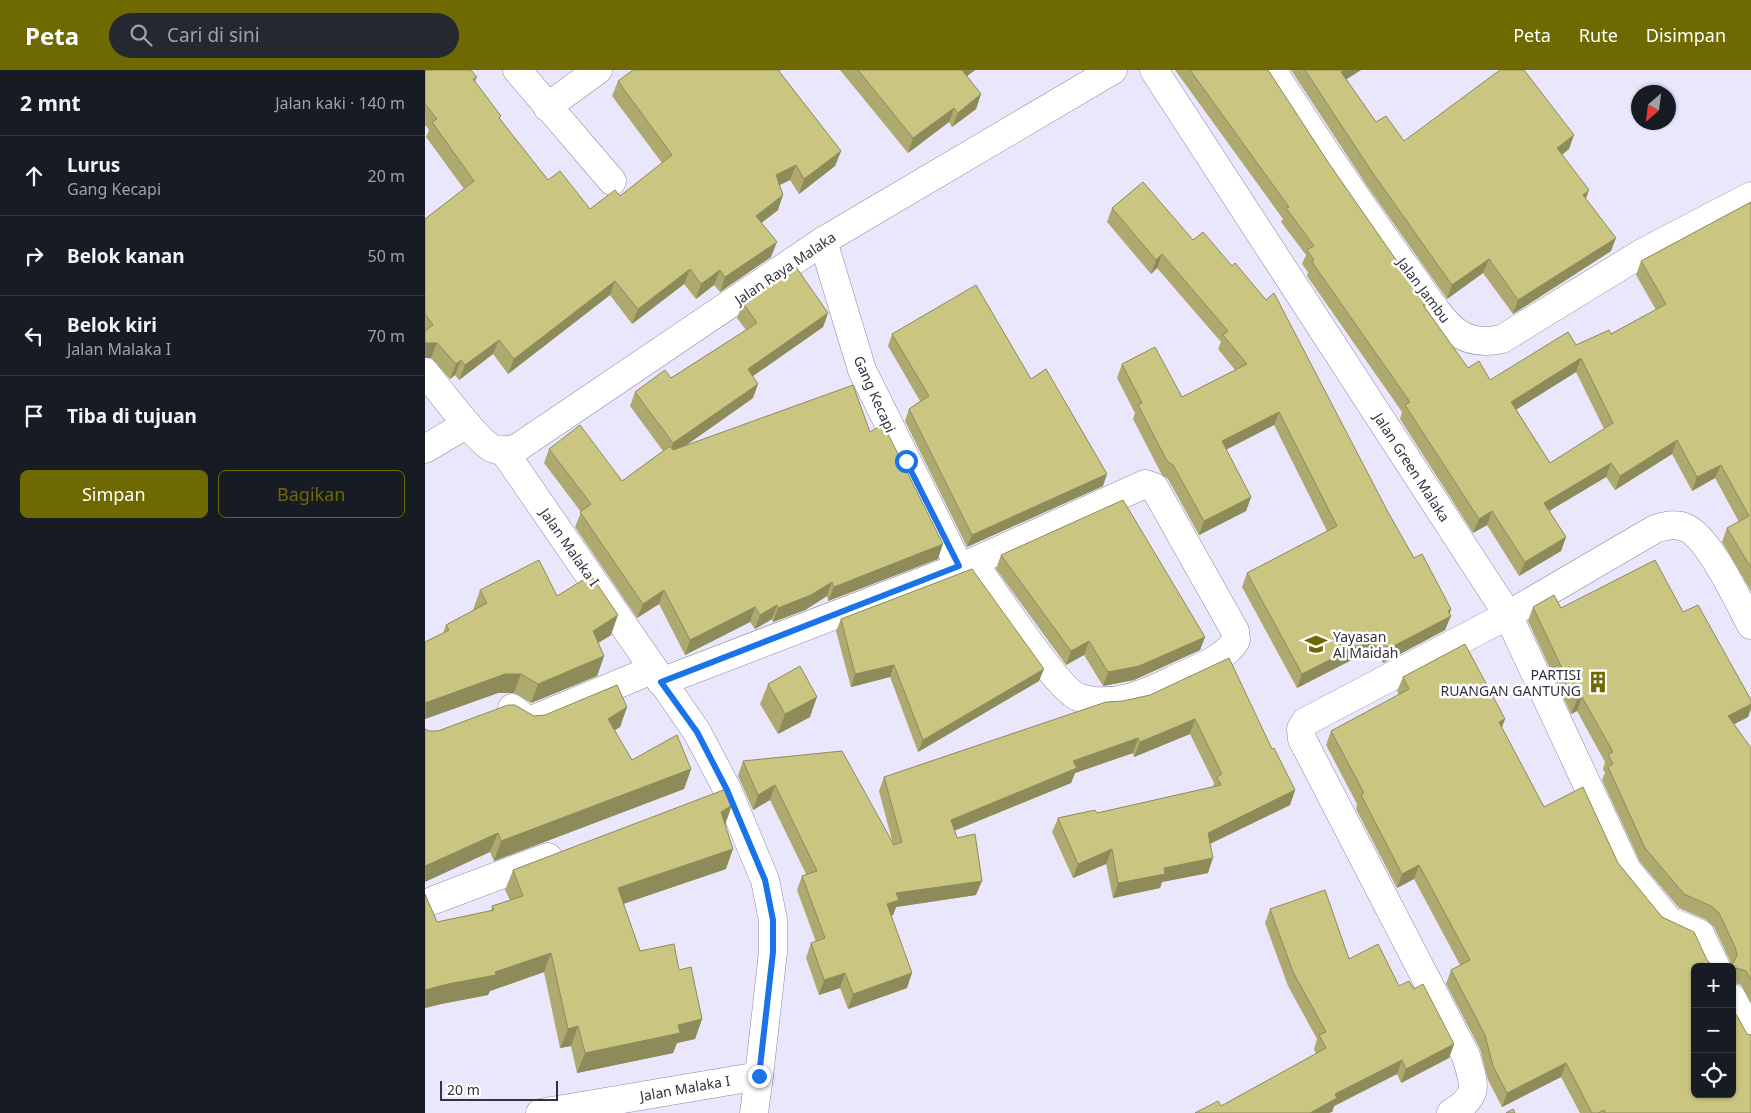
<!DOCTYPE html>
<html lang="id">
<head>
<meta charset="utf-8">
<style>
  :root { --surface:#171b24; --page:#242831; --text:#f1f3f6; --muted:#9ea1a6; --line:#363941; --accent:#6f6901 }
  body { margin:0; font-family:"Noto Sans",sans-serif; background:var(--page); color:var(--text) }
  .controls { position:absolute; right:15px; bottom:15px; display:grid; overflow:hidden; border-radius:8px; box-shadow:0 1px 4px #0004 }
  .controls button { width:45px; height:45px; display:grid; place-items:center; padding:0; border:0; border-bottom:1px solid var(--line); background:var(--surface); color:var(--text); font:25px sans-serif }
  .compass { position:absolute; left:1206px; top:15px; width:45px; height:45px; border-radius:50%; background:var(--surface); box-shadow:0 1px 4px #0004; rotate:208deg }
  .scale { position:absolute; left:15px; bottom:12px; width:118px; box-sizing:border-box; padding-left:5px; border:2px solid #32313e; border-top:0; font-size:14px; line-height:18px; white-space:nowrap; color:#32313e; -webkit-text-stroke:4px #fff; paint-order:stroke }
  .stop { position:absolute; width:15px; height:15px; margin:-11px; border:4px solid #1a73e8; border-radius:50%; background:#fff }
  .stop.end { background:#1a73e8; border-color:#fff; box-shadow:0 1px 5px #0008 }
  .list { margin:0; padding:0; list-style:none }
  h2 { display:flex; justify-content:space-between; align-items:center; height:65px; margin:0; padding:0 20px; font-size:21px }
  h2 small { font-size:16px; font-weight:400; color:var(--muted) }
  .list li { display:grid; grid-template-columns:32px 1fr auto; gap:15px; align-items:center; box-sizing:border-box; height:80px; padding:0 20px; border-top:1px solid var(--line) }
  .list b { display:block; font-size:19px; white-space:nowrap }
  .list p { margin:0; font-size:16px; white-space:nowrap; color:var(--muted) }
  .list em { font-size:16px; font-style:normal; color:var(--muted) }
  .actions { display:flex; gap:10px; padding:15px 20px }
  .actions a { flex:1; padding:11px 0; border:1px solid var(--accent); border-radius:8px; text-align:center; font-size:18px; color:var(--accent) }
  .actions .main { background:var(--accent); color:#fff }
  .icon { flex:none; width:28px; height:28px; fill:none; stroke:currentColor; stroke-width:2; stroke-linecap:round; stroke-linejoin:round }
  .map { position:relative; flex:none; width:1326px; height:1043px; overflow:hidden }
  header { display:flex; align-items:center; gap:30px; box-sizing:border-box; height:70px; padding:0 25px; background:var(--accent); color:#fff }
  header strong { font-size:24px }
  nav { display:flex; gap:28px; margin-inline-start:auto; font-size:18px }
  .search { width:350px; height:45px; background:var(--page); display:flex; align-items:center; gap:12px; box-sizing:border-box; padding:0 18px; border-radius:28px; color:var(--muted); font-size:19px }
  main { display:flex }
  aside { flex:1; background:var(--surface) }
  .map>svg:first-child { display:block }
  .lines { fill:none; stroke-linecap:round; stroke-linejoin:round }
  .minor-casing { stroke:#8c88a7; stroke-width:29 }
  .minor { stroke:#fff; stroke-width:28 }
  .wall { fill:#aeaa6f; fill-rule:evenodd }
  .shaded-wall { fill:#8d8b5a }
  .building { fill:#cac681; stroke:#8d8b5a; fill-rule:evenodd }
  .route { stroke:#1a73e8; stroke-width:6 }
  .labels { text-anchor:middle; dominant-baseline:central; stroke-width:5; stroke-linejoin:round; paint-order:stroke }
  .street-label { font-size:14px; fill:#32313e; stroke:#fff }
  .poi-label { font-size:14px; fill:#32313e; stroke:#fff; text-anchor:start }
</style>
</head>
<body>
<header>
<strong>Peta</strong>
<div class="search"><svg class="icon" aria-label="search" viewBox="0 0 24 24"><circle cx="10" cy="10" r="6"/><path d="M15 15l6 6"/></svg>Cari di sini</div>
<nav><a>Peta</a><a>Rute</a><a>Disimpan</a></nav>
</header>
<main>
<aside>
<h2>2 mnt<small>Jalan kaki · 140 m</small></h2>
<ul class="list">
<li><svg class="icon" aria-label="ahead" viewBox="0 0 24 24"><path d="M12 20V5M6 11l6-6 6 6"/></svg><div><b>Lurus</b><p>Gang Kecapi</p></div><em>20 m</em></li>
<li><svg class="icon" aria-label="right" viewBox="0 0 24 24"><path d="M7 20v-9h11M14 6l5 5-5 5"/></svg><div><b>Belok kanan</b></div><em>50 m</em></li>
<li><svg class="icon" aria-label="left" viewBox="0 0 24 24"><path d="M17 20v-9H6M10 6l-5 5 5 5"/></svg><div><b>Belok kiri</b><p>Jalan Malaka I</p></div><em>70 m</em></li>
<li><svg class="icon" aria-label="arrive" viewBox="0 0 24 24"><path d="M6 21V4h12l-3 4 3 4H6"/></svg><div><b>Tiba di tujuan</b></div></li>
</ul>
<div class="actions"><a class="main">Simpan</a><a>Bagikan</a></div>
</aside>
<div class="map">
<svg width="1326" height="1043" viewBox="0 0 1326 1043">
  <rect width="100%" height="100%" fill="#eae7fc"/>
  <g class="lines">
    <g class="minor-casing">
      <g id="minor">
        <path d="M92 0 187 111"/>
        <path d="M729 0 1083 545 1202 800 1244 851 1275 864 1291 897"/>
        <path d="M847 0C890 67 934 133 981 198 996 217 1013 249 1033 263 1046 272 1063 272 1077 269L1217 183 1326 126"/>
        <path d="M122 37 173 0"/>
        <path d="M398 171 437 300 534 496"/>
        <path d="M0 302C12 317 54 374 69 379 76 382 85 380 92 378L398 171 688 0"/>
        <path d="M0 379 42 354"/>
        <path d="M78 380 272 662 302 719 340 810 348 850V882L334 1006 115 1043"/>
        <path d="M236 612 548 492 720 414 729 417 810 561 811 570C800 590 768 600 748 610 720 624 685 639 653 627 632 619 565 516 548 492"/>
        <path d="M87 638 102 650H107L229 599"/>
        <path d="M9 830 123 787"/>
        <path d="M1307 928 1326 965"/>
        <path d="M329 1043 334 1006"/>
        <path d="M1026 1043C1056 1025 1049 1015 1041 986L877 669 876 659 880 652 1083 545 1230 459C1238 456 1247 454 1256 456 1282 461 1313 531 1326 555"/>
      </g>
    </g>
    <use href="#minor" class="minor"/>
  </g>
  <g class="wall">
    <path d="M0 0 52 7 50 12 75 49 123 110 165 139 195 126 237 93 187 26 193 11 208 0H356L354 1 416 81 410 96 374 124 365 110 354 115 353 140 336 153 346 187 295 222 289 215 271 229 259 214 207 254 185 225 83 304 68 284 34 310 30 305 25 309 6 288H0V149L39 119 1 67 4 60 0 55Z"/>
    <path d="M415 0H550L542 6 556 24 551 39 527 57 524 52 483 83Z"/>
    <path d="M750 0H843L905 95 1001 233 1000 237 1043 298 1065 310 1151 275 1186 264 1231 240 1211 205 1216 191 1326 132V521L1297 472 1302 458 1314 452 1290 408 1267 421 1247 384 1190 420 1181 407 1124 441 1141 467 1136 481 1094 506 1062 455 1048 463 975 349 977 342 882 206 883 202 877 194 881 185 856 152 858 149ZM1151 302 1179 359 1125 393 1091 339Z"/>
    <path d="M866 0H936L921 9 951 52 979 71 1144 79 1137 85 1161 128 1186 181 1088 244 1058 203 1022 229 942 116Z"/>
    <path d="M718 112 964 444 989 488 1026 539 1020 560 958 593 950 578 872 618 817 517 822 503 902 461 849 355 801 380 826 427 821 441 774 465 743 409 737 405 708 349 710 343 692 308 697 294 757 327 810 300 793 279 796 272 732 198 726 204 682 152 687 138Z"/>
    <path d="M318 233 403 243 398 257 328 306V328L260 376 445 362 513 489 403 531 402 526 380 540 348 552 347 549 330 559 325 552 260 585 234 534 212 548 150 457 156 442 119 393 124 379 197 411 238 381 205 336 210 322 246 308 321 260 312 248Z"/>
    <path d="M467 264 606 309 678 416 542 477 480 351 484 339 495 331 463 276Z"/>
    <path d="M576 485 780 567 775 580 709 610 678 616 659 585 641 595 571 499Z"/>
    <path d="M55 520 132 526 186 565 173 573 179 586 172 606 106 633 89 623H73L0 649V572L18 563 21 555 49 540H48Z"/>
    <path d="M1108 537 1258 542 1323 647 1309 654 1326 678V933L1316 915 1307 912 1305 891 1289 857 1281 850 1254 838 1215 792 1177 710 1180 703 1178 699 1180 692 1152 641 1146 644 1103 551Z"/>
    <path d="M416 549 614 611 493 682 465 607 426 617 411 561Z"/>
    <path d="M978 607 1077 658 1119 737 1193 793 1237 847 1288 896 1326 1043H1155L1136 1007 1077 1037 1063 1010 1055 979 1021 914 1026 900 1035 895 989 809 972 818 931 739 932 734 901 675 906 661 974 625 972 621Z"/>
    <path d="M343 614 385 647 353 664 335 634Z"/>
    <path d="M725 625 847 679 870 720 865 735 785 774 783 803 737 812 735 818 688 828 681 794 648 808 627 762 633 748 672 743 788 717 789 713 765 664 709 687 708 683 650 703 646 713 529 761 551 825 471 837 468 845 466 846 482 918 423 939 415 918 394 925 381 888 386 873 391 872 372 820 377 806 381 804 345 730 328 740 313 706 318 691 468 774 454 721 459 707 698 631Z"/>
    <path d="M202 637 195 657 189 660 207 690 266 699 259 719 69 791 65 782 4 661H13L109 646Z"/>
    <path d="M300 755 301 799 198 834 215 881 254 900 277 949 270 969 252 973 248 983 152 1003 146 976 135 978 119 902 65 921 63 925 16 934 0 938V824L12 852 66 841 67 836 85 830 80 820 88 800Z"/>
    <path d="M845 839 924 889 974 916 989 919 1029 974 1024 988 976 1013 972 1004 909 1036 907 1042 770 1043 796 1036 891 984 889 979 892 969 863 916 840 853Z"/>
  </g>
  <g class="shaded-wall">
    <path d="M537 0H550L531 14Z"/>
    <path d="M919 0H936L911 16 916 2Z"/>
    <path d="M556 24 551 39 527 57 533 43Z"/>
    <path d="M529 38 524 52 483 83 488 68Z"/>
    <path d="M1149 65 1144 79 1127 92 1132 78Z"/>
    <path d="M416 81 410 96 374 124 379 109Z"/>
    <path d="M371 95 365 110 345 120 351 105Z"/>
    <path d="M1164 120 1159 134 1158 125Z"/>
    <path d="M358 125 353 140 326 161 331 146Z"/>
    <path d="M1191 168 1186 181 1088 244 1093 230Z"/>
    <path d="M352 172 346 187 295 222 300 207Z"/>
    <path d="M737 184 732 198 726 204 731 190Z"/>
    <path d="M1064 189 1058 203 1022 229 1027 215Z"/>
    <path d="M265 199 259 214 207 254 213 239Z"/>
    <path d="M295 200 289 215 271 229 276 214Z"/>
    <path d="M190 211 185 225 83 304 89 289Z"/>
    <path d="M403 243 398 257 318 313 323 299Z"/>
    <path d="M74 270 68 284 34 310 40 295Z"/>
    <path d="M0 273H12L6 288H0Z"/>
    <path d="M1156 288 1151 302 1081 346 1086 332Z"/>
    <path d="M36 290 30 305 25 309 31 294Z"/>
    <path d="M333 314 328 328 243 388 248 373Z"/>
    <path d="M854 342 849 355 792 384 797 371Z"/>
    <path d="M1252 370 1247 384 1190 420 1195 406Z"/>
    <path d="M1186 393 1181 407 1114 447 1119 433Z"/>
    <path d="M1296 395 1290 408 1267 421 1272 407Z"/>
    <path d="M682 404 678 416 542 477 547 465Z"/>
    <path d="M826 427 821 441 774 465 779 451Z"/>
    <path d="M1067 441 1062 455 1048 463 1054 449Z"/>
    <path d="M1141 467 1136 481 1094 506 1100 492Z"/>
    <path d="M518 474 513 489 403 531 409 517Z"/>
    <path d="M407 512 402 526 380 540 348 552 353 538Z"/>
    <path d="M239 520 234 534 212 548 218 534Z"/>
    <path d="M352 535 347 549 330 559 335 545Z"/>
    <path d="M330 537 325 552 260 585 265 570Z"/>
    <path d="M1026 539 1023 548 1026 546 1020 560 958 593 963 579Z"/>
    <path d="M193 545 186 565 160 581 168 561Z"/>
    <path d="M955 564 950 578 872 618 877 604Z"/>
    <path d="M780 567 775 580 709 610 678 616 683 602Z"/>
    <path d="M664 571 659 585 641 595 646 581Z"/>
    <path d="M179 586 172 606 106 633 113 614Z"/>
    <path d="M469 595 465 607 426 617 430 604Z"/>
    <path d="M619 599 614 611 493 682 498 670Z"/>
    <path d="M80 604H96L89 623H73L0 649V633L2 632Z"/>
    <path d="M392 627 385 647 353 664 360 644Z"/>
    <path d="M1157 627 1152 641 1146 644 1152 630Z"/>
    <path d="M1326 634V639L1323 647 1298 660 1303 646Z"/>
    <path d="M202 637 195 657 176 669 183 649Z"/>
    <path d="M770 649 765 664 709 687 715 672Z"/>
    <path d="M1080 649 1075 663 1074 652Z"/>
    <path d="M713 668 708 683 650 703 646 713 521 764 526 750 648 691Z"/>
    <path d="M266 699 259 719 69 791 76 771Z"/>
    <path d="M350 715 345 730 328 740 333 725Z"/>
    <path d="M870 720 865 735 778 777 783 763Z"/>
    <path d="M307 735 300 755 296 742Z"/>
    <path d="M73 763 65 782 0 812V796Z"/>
    <path d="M308 779 301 799 186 838 193 818Z"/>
    <path d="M687 779 681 794 648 808 653 794Z"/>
    <path d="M788 788 783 803 737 812 735 818 688 828 693 813 739 798Z"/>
    <path d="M994 795 989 809 972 818 977 804Z"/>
    <path d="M557 811 551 825 471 837 468 845 457 849 462 834 471 823Z"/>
    <path d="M126 883 119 902 65 921 63 925 16 934 0 938V920L70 902Z"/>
    <path d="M1312 898 1307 912V900Z"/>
    <path d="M420 903 415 918 394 925 399 910Z"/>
    <path d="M487 903 482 918 423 939 428 924Z"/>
    <path d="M277 949 270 969 252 973 248 983 152 1003 160 983 253 955Z"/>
    <path d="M153 956 146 976 135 978 143 959Z"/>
    <path d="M1029 974 1024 988 976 1013 981 999Z"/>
    <path d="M977 990 972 1004 909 1036 907 1042 904 1043H885L910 1024Z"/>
    <path d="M1141 993 1136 1007 1077 1037 1082 1023Z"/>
  </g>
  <g class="building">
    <path d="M0 0H46L52 7 48 9 76 46 74 48 123 110 135 101 165 139 190 120 195 126 247 85 193 11 208 0H353L416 81 379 109 371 95 351 105 358 125 331 146 352 172 300 207 295 200 276 214 265 199 213 239 190 211 89 289 74 270 40 295 36 290 31 294 12 273H0V261L8 255 0 244V149L49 111 7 52 12 49 0 34Z"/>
    <path d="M433 0H537L556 24 533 43 529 38 488 68Z"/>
    <path d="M765 0H843L905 95 1001 233 998 235 1043 298 1054 291 1065 310 1143 262 1151 275 1184 260 1186 264 1241 234 1216 191 1326 132V498L1302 458 1324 446 1296 395 1272 407 1252 370 1195 406 1186 393 1119 433 1141 467 1100 492 1067 441 1054 449 980 335 985 332 887 192 889 190 882 180 889 176 861 138 864 137ZM1156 288 1188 353 1125 393 1086 332Z"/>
    <path d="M880 0H919L916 2 951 52 961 46 979 71 1075 0H1099L1149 65 1132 78 1164 120 1158 125 1191 168 1093 230 1064 189 1027 215 947 102Z"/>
    <path d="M718 112 768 170 778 162 807 196 810 193 841 230 849 223 964 444 989 488 997 484 1026 539 1023 541 1026 546 963 579 955 564 877 604 822 503 912 456 854 342 797 371 826 427 779 451 748 395 742 391 713 335 717 333 697 294 730 277 757 327 822 294 798 265 803 261 737 184 731 190 687 138Z"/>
    <path d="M371 197 403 243 323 299 333 314 248 373 210 322 240 300 246 308 332 253 318 233Z"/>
    <path d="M551 215 606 309 621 299 682 404 547 465 484 339 504 326 467 264Z"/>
    <path d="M428 315 445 362 458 354 518 474 409 517 407 512 386 525 353 538 352 535 335 545 330 537 265 570 239 520 218 534 155 442 166 434 124 379 155 355 197 411 245 376 248 380Z"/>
    <path d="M698 430 780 567 714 596 683 602 664 571 646 581 576 485Z"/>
    <path d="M114 490 132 526 166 505 193 545 168 561 179 586 113 614 96 604H80L0 633V572L24 560 21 555 62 533 55 520Z"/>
    <path d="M1230 490 1258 542 1273 535 1326 630V634L1303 646 1326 678V910L1321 901 1312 898 1307 900V897H1303L1309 892 1312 885 1310 877 1294 843 1286 836 1259 824 1220 778 1183 697 1188 694 1183 685 1188 682 1157 627 1152 630 1108 537 1129 525 1136 538Z"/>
    <path d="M547 499 619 599 498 670 469 595 430 604 416 549Z"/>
    <path d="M1040 574 1080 649 1074 652 1119 737 1158 717 1193 793 1237 847 1269 862 1282 890 1289 897H1270V1024H1307V937L1322 964 1326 965V1043H1180L1179 1040 1173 1043H1167L1141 993 1082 1023 1068 996 1060 965 1026 900 1045 890 994 795 977 804 936 725 939 723 906 661 984 619 978 607Z"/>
    <path d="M804 588 847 679 849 678 870 720 783 763 788 788 739 798 740 804 693 813 687 779 653 794 633 748 670 740 672 743 796 715 792 707 797 704 770 649 715 672 713 668 648 691 652 698 526 750 532 768 550 764 557 811 471 823 474 830 462 834 487 903 428 924 420 903 399 910 386 873 400 868 377 806 392 801 350 715 333 725 318 691 417 681 469 775 477 772 459 707 681 632 698 631 725 625Z"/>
    <path d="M375 596 392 627 360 644 343 614Z"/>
    <path d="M192 615 202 637 183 649 207 690 252 665 266 699 76 771 73 763 0 796V659L4 661H13L83 635H90L109 646 120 645Z"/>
    <path d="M301 719 307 735 296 742 308 779 193 818 215 881 249 874 254 900 266 897 277 949 253 955 255 963 160 983 153 956 143 959 126 883 70 902 71 905 23 914 0 920V824L12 852 69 840 67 836 98 826 88 800Z"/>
    <path d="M900 820 924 889 953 874 974 916 984 911 989 919 998 914 1029 974 981 999 977 990 910 1024 912 1028 885 1043H770L793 1031 796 1036 901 978 894 965 901 962 868 902 845 839Z"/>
    <path d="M1088 1039 1090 1043H1081Z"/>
  </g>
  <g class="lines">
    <path class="route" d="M334 1006 348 882V850L340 810 302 720 272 662 236 612 534 496 481 391"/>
  </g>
  <defs>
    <g id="school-bare" transform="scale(1.725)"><path d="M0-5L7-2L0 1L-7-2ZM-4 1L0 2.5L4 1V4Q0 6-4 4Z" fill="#6f6901" stroke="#fff" stroke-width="2.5" paint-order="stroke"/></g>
    <g id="building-bare" transform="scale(1.725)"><path d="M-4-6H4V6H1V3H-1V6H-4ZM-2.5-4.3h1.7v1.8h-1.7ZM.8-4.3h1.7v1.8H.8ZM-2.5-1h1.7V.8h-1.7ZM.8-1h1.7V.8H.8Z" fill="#6f6901" stroke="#fff" stroke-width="2.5" paint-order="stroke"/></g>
  </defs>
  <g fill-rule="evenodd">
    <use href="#school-bare" x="891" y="574"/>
    <use href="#building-bare" x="1173" y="612"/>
  </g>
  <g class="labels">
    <g class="street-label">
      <text transform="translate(360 198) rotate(-34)">Jalan Raya Malaka</text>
      <text transform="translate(999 220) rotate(53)">Jalan Jambu</text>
      <text transform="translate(450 324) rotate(66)">Gang Kecapi</text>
      <text transform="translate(987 397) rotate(57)">Jalan Green Malaka</text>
      <text transform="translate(145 477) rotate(55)">Jalan Malaka I</text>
      <text transform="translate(260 1018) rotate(-10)">Jalan Malaka I</text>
    </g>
    <g class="poi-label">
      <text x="908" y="566">Yayasan<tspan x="908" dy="16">Al Maidah</tspan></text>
      <text x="1156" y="604" text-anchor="end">PARTISI<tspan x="1156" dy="16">RUANGAN GANTUNG</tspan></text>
    </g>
  </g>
</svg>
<div class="controls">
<button>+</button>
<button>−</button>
<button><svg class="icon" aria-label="locate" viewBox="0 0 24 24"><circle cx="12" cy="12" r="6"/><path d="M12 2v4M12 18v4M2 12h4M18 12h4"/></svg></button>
</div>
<svg class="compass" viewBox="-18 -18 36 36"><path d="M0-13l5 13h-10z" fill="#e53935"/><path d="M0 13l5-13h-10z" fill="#9ea1a6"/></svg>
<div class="scale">20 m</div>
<div class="stop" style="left:481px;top:391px"></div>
<div class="stop end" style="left:334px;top:1006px"></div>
</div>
</main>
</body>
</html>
